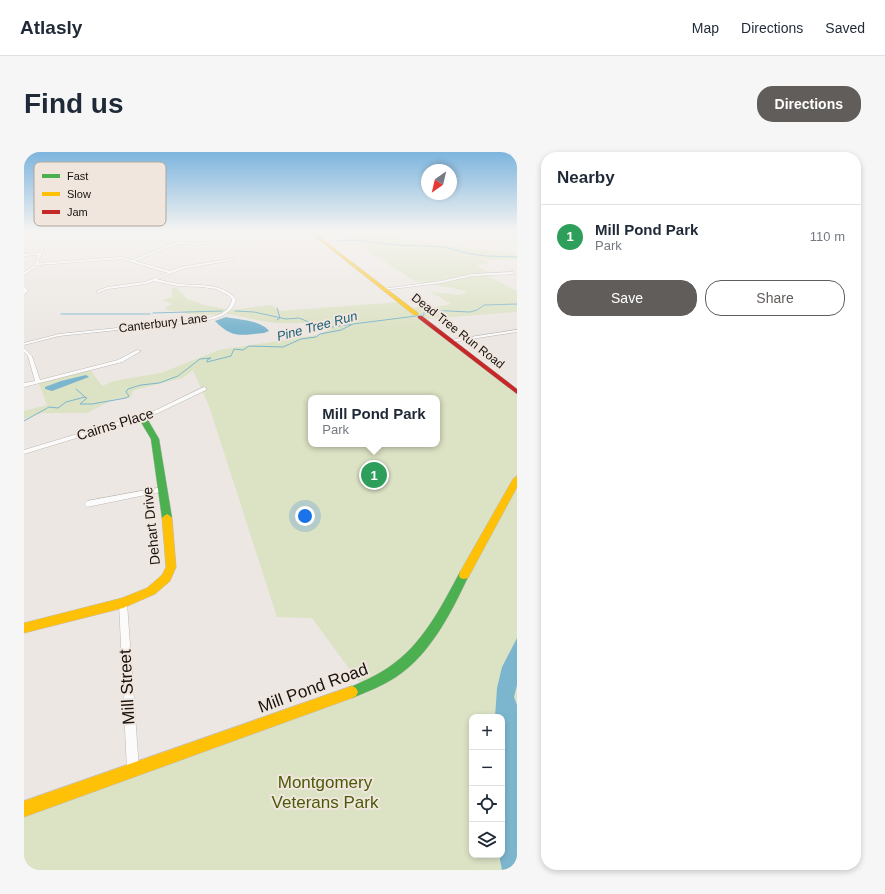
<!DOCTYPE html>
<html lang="en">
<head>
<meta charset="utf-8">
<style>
  :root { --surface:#fff; --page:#f6f6f7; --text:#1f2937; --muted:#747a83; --line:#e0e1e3; --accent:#615d5a }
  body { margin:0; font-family:Arial,sans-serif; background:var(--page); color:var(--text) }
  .controls { position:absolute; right:12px; bottom:12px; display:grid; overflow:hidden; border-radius:8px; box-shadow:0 2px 6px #0003 }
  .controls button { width:36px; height:36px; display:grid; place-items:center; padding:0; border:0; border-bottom:1px solid var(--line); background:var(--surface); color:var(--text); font:20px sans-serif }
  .compass { position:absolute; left:397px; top:12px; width:36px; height:36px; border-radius:50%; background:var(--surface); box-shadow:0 2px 6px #0003; rotate:214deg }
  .you { position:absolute; left:281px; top:364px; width:14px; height:14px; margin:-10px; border:3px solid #fff; border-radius:50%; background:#1a73e8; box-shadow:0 0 0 6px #1a73e833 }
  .badge { display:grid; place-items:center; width:26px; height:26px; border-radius:50%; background:var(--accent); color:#fff; font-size:13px; font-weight:700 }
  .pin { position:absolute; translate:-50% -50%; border:2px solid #fff; box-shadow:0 1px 4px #0006 }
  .popup { position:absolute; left:284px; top:243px; width:132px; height:52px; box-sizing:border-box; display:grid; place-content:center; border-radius:8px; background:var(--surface); filter:drop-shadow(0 1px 3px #0005); font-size:13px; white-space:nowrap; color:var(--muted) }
  .popup b { font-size:15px; color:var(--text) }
  .popup::after { content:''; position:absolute; left:50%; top:100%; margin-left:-8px; border:8px solid transparent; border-top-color:var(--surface) }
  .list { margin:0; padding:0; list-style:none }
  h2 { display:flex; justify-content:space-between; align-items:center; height:52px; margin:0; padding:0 16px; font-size:17px }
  h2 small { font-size:13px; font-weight:400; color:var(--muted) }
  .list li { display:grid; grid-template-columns:26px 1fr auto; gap:12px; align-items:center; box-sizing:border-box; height:64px; padding:0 16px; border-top:1px solid var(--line) }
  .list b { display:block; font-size:15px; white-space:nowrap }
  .list p { margin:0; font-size:13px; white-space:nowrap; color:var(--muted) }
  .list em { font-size:13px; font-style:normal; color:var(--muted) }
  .actions { display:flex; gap:8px; padding:12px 16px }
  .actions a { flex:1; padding:9px 0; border:1px solid var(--accent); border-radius:16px; text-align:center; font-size:14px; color:var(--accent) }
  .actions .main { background:var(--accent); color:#fff }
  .icon { flex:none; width:22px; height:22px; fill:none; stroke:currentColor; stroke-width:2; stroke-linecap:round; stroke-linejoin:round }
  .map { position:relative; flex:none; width:493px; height:718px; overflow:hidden; border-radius:16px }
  header { display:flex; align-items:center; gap:24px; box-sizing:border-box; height:56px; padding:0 20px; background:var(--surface); border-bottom:1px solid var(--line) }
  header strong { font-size:19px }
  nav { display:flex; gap:22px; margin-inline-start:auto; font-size:14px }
  .intro { display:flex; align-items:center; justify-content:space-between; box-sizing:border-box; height:96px; padding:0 24px }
  h1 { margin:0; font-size:28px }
  .button { padding:10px 18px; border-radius:16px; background:var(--accent); color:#fff; font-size:14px; font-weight:700 }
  main { display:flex; gap:24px; padding:0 24px }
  aside { flex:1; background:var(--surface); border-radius:16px; box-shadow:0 2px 6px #0003 }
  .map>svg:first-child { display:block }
  .green { fill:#dce2c4; fill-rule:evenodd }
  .water { fill:#7cb6ce }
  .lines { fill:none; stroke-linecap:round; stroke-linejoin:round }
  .stream { stroke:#7cb6ce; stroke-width:1 }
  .street-casing { stroke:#bdb9b5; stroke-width:1 }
  .fast-casing { stroke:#bdb9b5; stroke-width:1 }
  .slow-casing { stroke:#bdb9b5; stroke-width:1 }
  .jam-casing { stroke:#bdb9b5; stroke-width:1 }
  .street { fill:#fcfbfb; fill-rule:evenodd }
  .fast { fill:#4caf50; fill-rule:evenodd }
  .slow { fill:#ffc107; fill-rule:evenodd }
  .jam { fill:#c62828; fill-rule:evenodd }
  .labels { text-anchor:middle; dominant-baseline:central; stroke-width:4; stroke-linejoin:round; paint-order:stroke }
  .far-street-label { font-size:12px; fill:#161310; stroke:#f0e6de }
  .far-water-label { font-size:13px; font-style:italic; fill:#1f607a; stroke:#f0e6de }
  .street-label { font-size:14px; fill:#161310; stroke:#f0e6de }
  .near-street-label { font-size:17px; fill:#161310; stroke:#f0e6de }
  .near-park-label { font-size:17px; fill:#4b5b05; stroke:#f0e6de }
  .key { fill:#f0e6de; stroke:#afa7a0; stroke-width:1 }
  .key-label { font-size:11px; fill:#161310 }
</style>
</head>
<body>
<header>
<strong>Atlasly</strong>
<nav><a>Map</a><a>Directions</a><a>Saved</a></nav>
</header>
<div class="intro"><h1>Find us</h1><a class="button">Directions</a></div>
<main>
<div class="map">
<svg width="493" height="718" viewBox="0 0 493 718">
  <rect width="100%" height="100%" fill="#ece7e2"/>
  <path class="green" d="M359 84 361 85 374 84 381 88 394 87 406 93 455 97 493 103V107L461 108 465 112 451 113 465 120 460 122 493 139V160L401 167 493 243V718H0V665L343 541 288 466 253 465 185 254 169 218 159 226 110 238 106 246 90 247 63 261H18L0 267V259L23 253 14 229 65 216 78 234 90 229 137 221 195 198 293 183 307 177C288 168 274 172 255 171 237 170 218 164 200 161L195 163 163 162 158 159H144L141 156 148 152 138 148 149 145 147 137 152 135 163 147 180 153 207 158 247 153 256 159 377 150 384 156 412 155 427 152 407 140 436 143 443 139 390 129 323 85ZM287 246H413V292H287ZM448 565H478V703H448Z"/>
  <g class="water">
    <path d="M202 165C215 168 237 168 245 179L240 181C218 183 208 187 191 169Z"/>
    <path d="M62 223 65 225 28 239 21 237V235L37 229Z"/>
    <path d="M493 486V533L490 545 493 553V718H478L475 703H478V565H471L473 536 478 515Z"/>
  </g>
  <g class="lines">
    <g class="stream">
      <path d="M312 89 330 88 375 93 421 95 442 101 461 104 493 105"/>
      <path d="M253 156 256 166 253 168"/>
      <path d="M211 159 230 160 262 167 275 166 292 173 309 175 328 172"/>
      <path d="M129 161 198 159"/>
      <path d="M37 162H126"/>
      <path d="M52 237 61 245"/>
      <path d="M0 269 25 255 34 256 42 250 61 245 63 246 56 252H68L102 246 105 244 102 240 104 237 117 233 135 231 154 224 176 207 187 206 183 208V210L207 204 210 197 219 198 225 194 259 195 277 187 292 185 296 182 317 178 329 172 400 163V159L403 158 446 160 453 158 460 153 493 152"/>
    </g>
    <g class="street-casing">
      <g id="street">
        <path d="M2 78H5L22 89 14 111 97 105 108 108 153 90 157 86 155 79 119 81 97 79 86 84V89H90V91L84 90V83L94 78 119 79 157 78 159 86 156 90 175 91 192 89 191 91 175 93 154 92 111 109 146 119 157 115 211 106 210 108 158 117 133 127C140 129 148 131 155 132 175 134 197 130 212 147 209 162 194 166 181 169L35 184 0 193V191L35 182 181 167C192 164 206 161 208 147L204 143 192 137 178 135 153 134 130 129 122 132 84 137 73 141V139L83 135 121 130 144 121 97 107 14 113 0 123V120L11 113 14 103 0 104V102L15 101 20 89Z"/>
        <path d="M298 78H312L285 80Z"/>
        <path d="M489 120 490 122 448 124 417 131 360 138 358 137 417 129 448 122Z"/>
        <path d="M0 134 4 138 0 143Z"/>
        <path d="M493 178V180L427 190 425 189 427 188Z"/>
        <path d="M0 196 8 204 16 228 94 208 113 198 117 199 98 210 0 235V231L11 229 4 204 0 200Z"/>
        <path d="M180 235 182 236V238L134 261 0 302V298L130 259Z"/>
        <path d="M139 335 142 337 141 339 63 355 60 352 63 349Z"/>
        <path d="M99 447 102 448 103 451 115 618 113 622 109 624 105 622 103 618 95 451 96 448Z"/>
      </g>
    </g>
    <g class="fast-casing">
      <g id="fast">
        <path d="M115 263H121L135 287 148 366 146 368H140L138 366 127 287 114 265Z"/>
        <path d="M440 419 444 420 445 423C428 459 407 502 372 525 358 534 343 540 328 546L324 544 322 540 324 536C338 530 352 524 365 515 399 492 417 455 436 420Z"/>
      </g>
    </g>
    <g class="slow-casing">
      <g id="slow">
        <path d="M286 78 394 161V163H390L283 78Z"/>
        <path d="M493 324V335L444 426 440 427 436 426 435 423 436 420 489 327Z"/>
        <path d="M143 362 146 364 148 366 152 415 146 429 131 442 99 456 0 481V471L98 446 123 436 138 423 142 415 138 366 140 364Z"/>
        <path d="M328 534 332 536 334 540 332 544 328 546 0 665V649Z"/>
      </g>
    </g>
    <g class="jam-casing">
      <path id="jam" d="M394 164H398L493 237V242L394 166Z"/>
    </g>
    <use href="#street" class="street"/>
    <use href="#fast" class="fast"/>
    <use href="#slow" class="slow"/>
    <use href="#jam" class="jam"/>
  </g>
  <linearGradient id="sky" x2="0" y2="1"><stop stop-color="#7db5de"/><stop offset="0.44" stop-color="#f6f4f2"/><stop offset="1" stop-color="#f6f4f2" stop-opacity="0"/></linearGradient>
  <rect width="493" height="179" fill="url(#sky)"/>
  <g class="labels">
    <g class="far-street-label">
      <text transform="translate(139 171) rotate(-7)">Canterbury Lane</text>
      <text transform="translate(434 179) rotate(38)">Dead Tree Run Road</text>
    </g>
    <g class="far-water-label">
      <text transform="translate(293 174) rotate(-15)">Pine Tree Run</text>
    </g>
    <g class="street-label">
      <text transform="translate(91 272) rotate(-17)">Cairns Place</text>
      <text transform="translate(127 374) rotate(-96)">Dehart Drive</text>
    </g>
    <g class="near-street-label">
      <text transform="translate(103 535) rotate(-93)">Mill Street</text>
      <text transform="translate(289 536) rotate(-20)">Mill Pond Road</text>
    </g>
    <g class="near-park-label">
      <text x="301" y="630">Montgomery<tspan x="301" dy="20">Veterans Park</tspan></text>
    </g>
  </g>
  <rect x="10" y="10" width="132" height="64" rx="6" class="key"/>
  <rect x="18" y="22" width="18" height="4" fill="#4caf50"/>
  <rect x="18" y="40" width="18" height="4" fill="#ffc107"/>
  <rect x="18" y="58" width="18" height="4" fill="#c62828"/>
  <g class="key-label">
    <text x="43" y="28">Fast</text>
    <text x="43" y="46">Slow</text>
    <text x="43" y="64">Jam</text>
  </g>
</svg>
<div class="controls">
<button>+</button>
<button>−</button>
<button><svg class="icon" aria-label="locate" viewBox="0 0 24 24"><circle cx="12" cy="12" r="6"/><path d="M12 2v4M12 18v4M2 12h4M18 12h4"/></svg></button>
<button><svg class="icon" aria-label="layers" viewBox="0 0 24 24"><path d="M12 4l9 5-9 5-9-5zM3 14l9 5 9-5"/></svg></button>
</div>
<svg class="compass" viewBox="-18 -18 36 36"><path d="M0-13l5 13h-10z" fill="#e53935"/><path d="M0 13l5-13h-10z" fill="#747a83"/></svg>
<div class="you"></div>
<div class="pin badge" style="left:350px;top:323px;background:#2e9e5b">1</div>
<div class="popup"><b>Mill Pond Park</b>Park</div>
</div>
<aside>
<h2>Nearby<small></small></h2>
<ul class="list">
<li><span class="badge" style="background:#2e9e5b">1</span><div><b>Mill Pond Park</b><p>Park</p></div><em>110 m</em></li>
</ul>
<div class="actions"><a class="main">Save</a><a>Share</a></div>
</aside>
</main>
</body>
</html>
